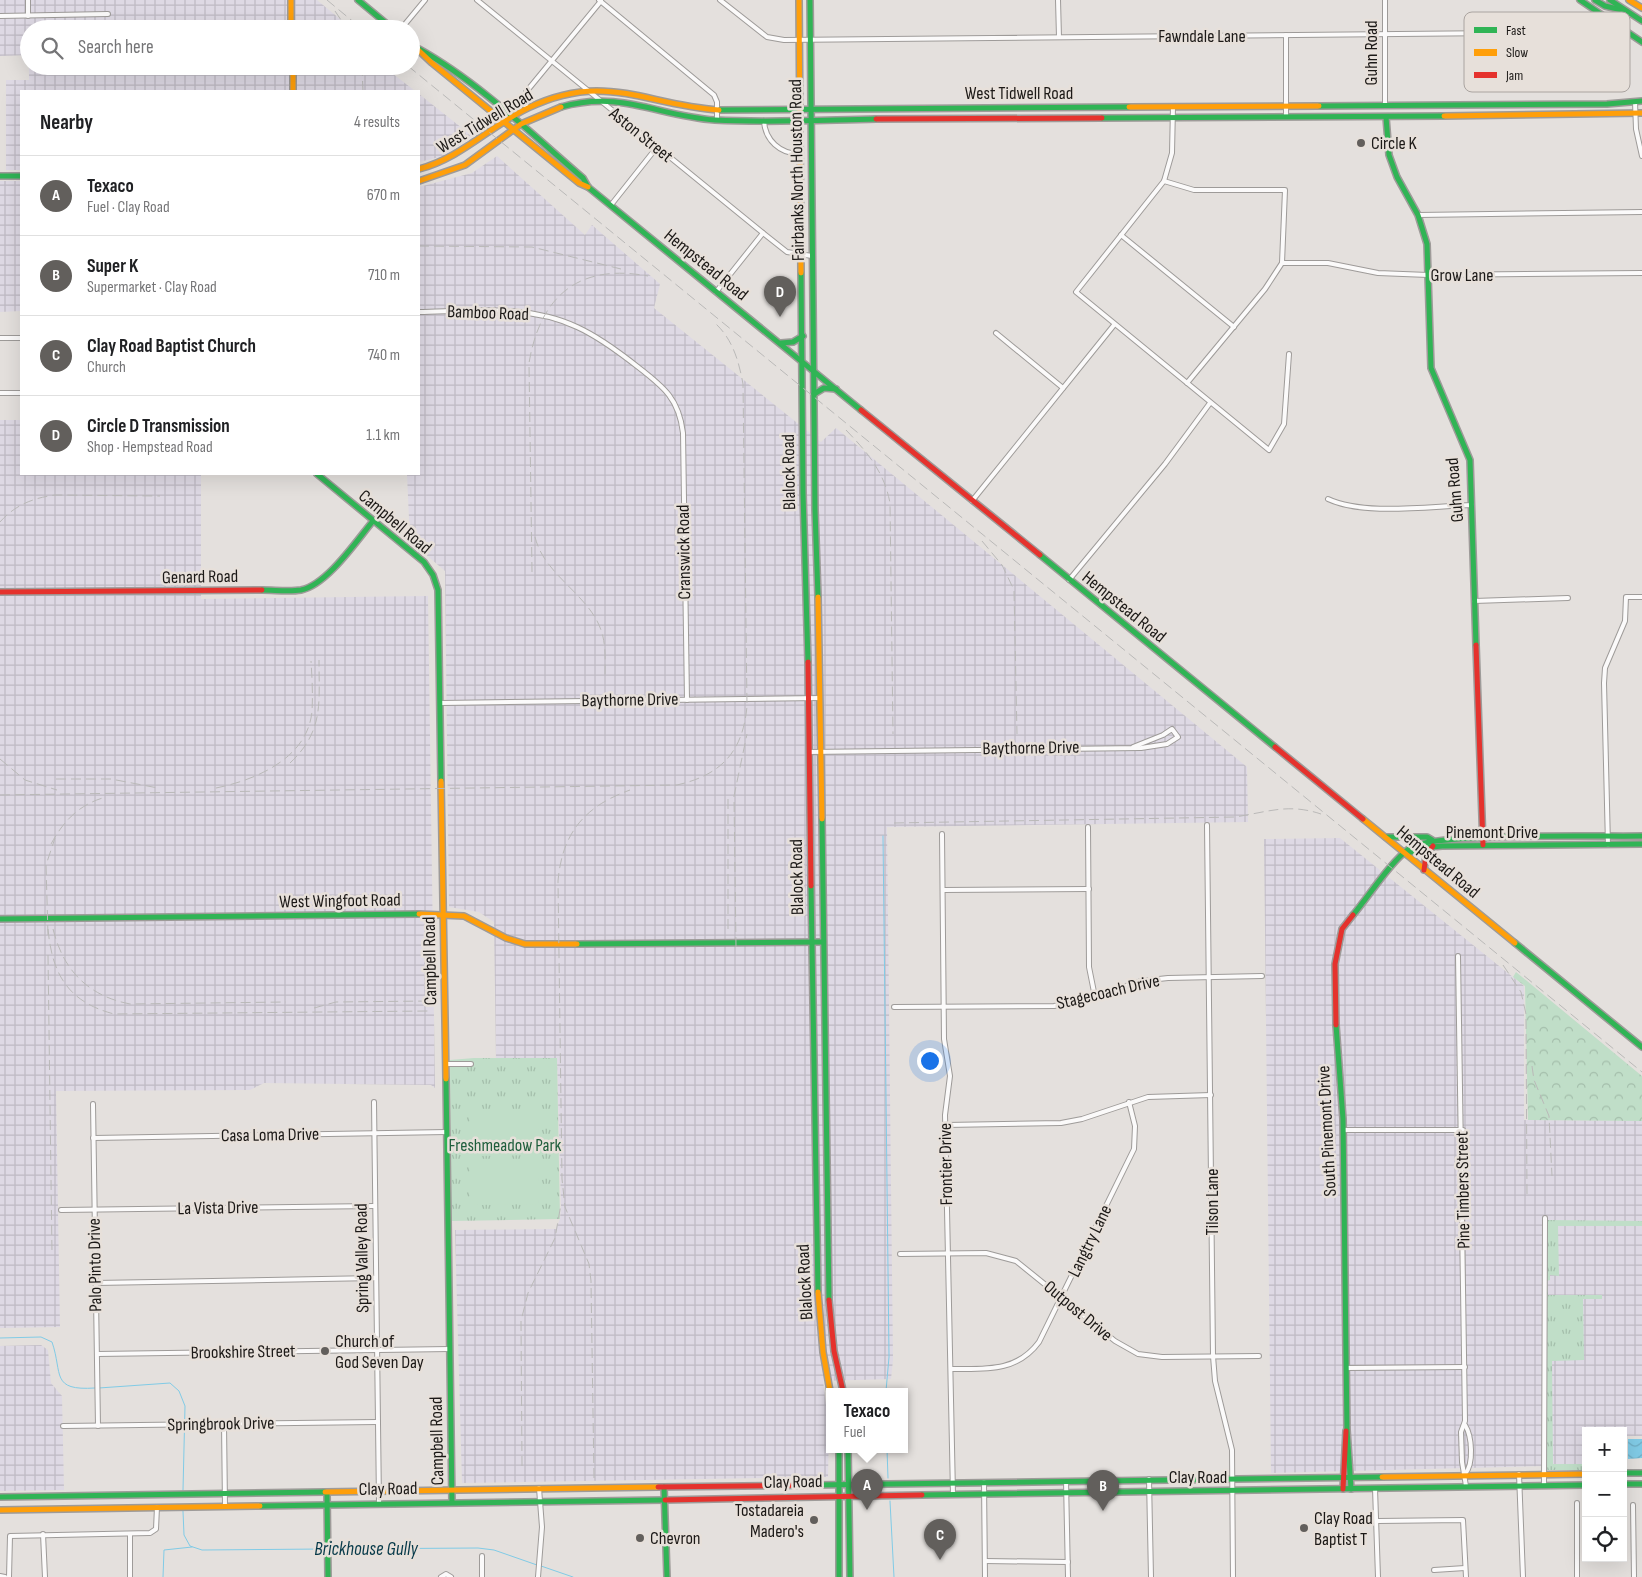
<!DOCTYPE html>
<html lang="en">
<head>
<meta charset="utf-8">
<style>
  :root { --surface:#fff; --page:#f6f6f6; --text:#202124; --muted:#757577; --line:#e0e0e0; --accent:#625f5c }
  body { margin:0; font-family:"Sofia Sans Condensed",sans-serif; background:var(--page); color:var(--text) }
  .controls { position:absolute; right:15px; bottom:15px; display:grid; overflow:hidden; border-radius:0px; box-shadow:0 5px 20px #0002 }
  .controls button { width:45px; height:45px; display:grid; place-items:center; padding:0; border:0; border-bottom:1px solid var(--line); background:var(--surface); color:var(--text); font:25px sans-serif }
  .you { position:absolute; left:929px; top:1060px; width:18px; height:18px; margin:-12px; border:4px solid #fff; border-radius:50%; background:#1a73e8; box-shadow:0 0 0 8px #1a73e833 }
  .badge { display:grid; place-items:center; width:32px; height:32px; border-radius:50%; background:var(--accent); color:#fff; font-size:16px; font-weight:700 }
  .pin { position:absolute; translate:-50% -41px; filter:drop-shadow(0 1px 2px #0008) }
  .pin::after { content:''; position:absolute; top:26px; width:18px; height:15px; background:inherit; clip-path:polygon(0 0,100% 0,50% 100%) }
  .popup { position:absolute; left:826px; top:1388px; width:82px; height:65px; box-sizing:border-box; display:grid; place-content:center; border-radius:0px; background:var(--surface); filter:drop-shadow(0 1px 4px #0005); font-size:16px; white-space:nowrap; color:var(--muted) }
  .popup b { font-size:19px; color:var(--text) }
  .popup::after { content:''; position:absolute; left:50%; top:100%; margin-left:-10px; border:10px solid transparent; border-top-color:var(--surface) }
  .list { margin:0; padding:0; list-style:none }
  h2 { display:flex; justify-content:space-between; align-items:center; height:65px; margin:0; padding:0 20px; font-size:21px }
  h2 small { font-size:16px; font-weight:400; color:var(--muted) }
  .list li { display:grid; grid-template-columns:32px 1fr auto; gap:15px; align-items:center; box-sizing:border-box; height:80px; padding:0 20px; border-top:1px solid var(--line) }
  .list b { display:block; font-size:19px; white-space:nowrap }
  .list p { margin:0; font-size:16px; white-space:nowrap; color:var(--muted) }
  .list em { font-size:16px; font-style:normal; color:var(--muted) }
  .icon { flex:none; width:28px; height:28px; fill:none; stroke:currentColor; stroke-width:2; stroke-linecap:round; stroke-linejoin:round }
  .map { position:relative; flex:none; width:1642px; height:1577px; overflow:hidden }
  .search { position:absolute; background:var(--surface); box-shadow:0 5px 20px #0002; left:20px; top:20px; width:400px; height:55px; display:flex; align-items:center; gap:12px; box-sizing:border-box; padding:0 18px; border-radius:28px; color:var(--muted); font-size:19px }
  .panel { position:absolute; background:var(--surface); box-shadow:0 5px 20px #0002; left:20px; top:90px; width:400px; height:385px; border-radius:0px }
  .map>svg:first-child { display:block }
  .industrial { fill:url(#industrial-grid) }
  .grass { fill:url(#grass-tufts) }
  .forest { fill:url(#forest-crowns) }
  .garden { fill:#c0dec8 }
  .water { fill:url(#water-waves) }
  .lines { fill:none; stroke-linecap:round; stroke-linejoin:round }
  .stream { stroke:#81cbe6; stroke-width:1 }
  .street-casing { stroke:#9e9b99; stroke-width:6 }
  .fast-casing { stroke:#9e9b99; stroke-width:8 }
  .slow-casing { stroke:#9e9b99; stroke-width:8 }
  .jam-casing { stroke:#9e9b99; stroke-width:8 }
  .street { stroke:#fbfafa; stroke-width:4 }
  .fast { stroke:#30b455; stroke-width:5 }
  .slow { stroke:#ff9f0a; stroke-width:5 }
  .jam { stroke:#e5322d; stroke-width:5 }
  .rail { stroke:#bab9b8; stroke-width:1; stroke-dasharray:10 5; stroke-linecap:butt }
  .poi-dot { fill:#625f5c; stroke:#e7e0da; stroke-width:2 }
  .labels { text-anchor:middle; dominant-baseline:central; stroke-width:5; stroke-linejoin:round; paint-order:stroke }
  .street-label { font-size:18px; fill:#1c1917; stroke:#e7e0da }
  .poi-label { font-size:18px; fill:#1c1917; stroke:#e7e0da; text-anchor:start }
  .park-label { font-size:18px; fill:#1f5e3c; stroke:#e7e0da }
  .water-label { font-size:19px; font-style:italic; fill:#063949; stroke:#e7e0da }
  .key { fill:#e7e0da; stroke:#aaa4a0; stroke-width:1 }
  .key-label { font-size:14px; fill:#1c1917 }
</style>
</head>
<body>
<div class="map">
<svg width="1642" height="1577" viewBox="0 0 1642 1577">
  <defs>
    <pattern id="industrial-grid" width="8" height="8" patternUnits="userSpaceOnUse" patternTransform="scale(1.25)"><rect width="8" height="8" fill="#ded9e4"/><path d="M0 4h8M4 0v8" fill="none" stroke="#bebac3"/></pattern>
    <pattern id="grass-tufts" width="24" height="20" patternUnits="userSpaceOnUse" patternTransform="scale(1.25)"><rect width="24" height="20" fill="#c0dec8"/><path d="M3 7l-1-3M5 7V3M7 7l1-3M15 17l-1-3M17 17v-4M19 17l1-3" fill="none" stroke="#a4beab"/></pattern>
    <pattern id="forest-crowns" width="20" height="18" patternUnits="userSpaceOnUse" patternTransform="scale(1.25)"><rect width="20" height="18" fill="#c0dec8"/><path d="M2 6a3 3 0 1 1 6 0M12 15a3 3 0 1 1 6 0" fill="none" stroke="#a4beab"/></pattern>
    <pattern id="water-waves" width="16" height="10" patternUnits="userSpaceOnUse" patternTransform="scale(1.25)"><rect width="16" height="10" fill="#81cbe6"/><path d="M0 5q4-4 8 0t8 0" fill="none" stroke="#6faec5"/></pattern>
  </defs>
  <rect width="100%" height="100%" fill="#e4e0dd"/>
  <g class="industrial">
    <path d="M0 0H317L352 29H29V55L0 56Z"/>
    <path d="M29 66H383L415 91H21V170H6V80H29Z"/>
    <path d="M419 94 472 136 444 156 419 162Z"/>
    <path d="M497 156 585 235 592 225 660 284 654 308 821 442 836 428 1247 767 1248 822 887 827 893 1360 891 1379 823 1381 829 1429 828 1477 462 1483 455 1230 556 1229 560 1219 561 1206 557 1058H496L494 922 479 912 449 907 445 571 410 541 407 474H419V187L472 173Z"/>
    <path d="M0 181H21V311L0 312Z"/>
    <path d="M0 420H21V474H201V599L428 596 435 1088 431 1085 264 1083 250 1090 56 1091 60 1327 0 1328Z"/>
    <path d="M1340 838 1524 986V1120L1642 1121V1436H1624L1625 1464 1623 1431H1586V1465L1271 1473 1264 839Z"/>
    <path d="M41 1345 48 1350 51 1383 62 1396 64 1490 0 1491V1346Z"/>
  </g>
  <g class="grass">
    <path d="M474 1058H557L560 1219 451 1221 450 1060Z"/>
    <path d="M1546 1220 1642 1221V1226H1558L1559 1276 1550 1275V1280L1547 1281 1548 1295H1602V1299H1583L1584 1360 1552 1361 1553 1464H1586V1470H1547Z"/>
  </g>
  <path class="forest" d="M1516 972 1642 1076V1121L1528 1120 1525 986 1513 977Z"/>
  <g class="garden">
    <path d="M470 1111H538L539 1155 470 1156Z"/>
    <path d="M470 1159H538L539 1204 470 1205Z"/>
  </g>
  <path class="water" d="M1628 1439H1642V1458L1628 1459Z"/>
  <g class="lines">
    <g class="stream">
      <path d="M883 836 889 1357 886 1391"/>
      <path d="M0 1338 41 1337 52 1342C63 1374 50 1391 95 1388"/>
      <path d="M99 1388 170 1383 179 1391 185 1406 183 1490"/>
      <path d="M887 1449 888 1478"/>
      <path d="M890 1501 894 1577"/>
      <path d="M183 1511 184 1535 190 1546 202 1550 325 1549"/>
      <path d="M329 1549 478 1548 494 1550 537 1565"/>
      <path d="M541 1566 573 1577"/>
      <path d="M163 1577 164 1550 192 1547"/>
    </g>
    <g class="street-casing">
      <g id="street">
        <path d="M28 0V16"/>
        <path d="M477 0 763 233 787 252 812 256"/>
        <path d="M599 0 714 95 717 102V120"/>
        <path d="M720 0 767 37 784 40 1594 32 1598 31 1604 26 1601 15"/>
        <path d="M1058 0 1059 37"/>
        <path d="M1385 0V106"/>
        <path d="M0 16 108 14"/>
        <path d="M401 29 425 0"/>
        <path d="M1596 33H1629"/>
        <path d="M1286 35V117"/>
        <path d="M1635 102 1636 129 1642 156"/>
        <path d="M1173 107 1172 153 1164 181 1076 292 1269 450 1284 424 1289 354"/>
        <path d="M526 109V92L601 1"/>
        <path d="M764 121C765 140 780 154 800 154"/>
        <path d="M1164 181 1194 190H1285L1282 263 1265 289 1187 383"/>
        <path d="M611 205 657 147"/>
        <path d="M1418 215 1642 212"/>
        <path d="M1121 235 1234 327"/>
        <path d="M1282 263H1328L1378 273 1428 275 1642 273"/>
        <path d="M716 292 763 233"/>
        <path d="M419 312C471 311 529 304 577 327 599 337 619 352 638 367 664 387 679 399 683 433L687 700"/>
        <path d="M996 333 1063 388"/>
        <path d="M0 338H21"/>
        <path d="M0 393H21"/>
        <path d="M1328 499C1364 516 1430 506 1472 505"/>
        <path d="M972 501 1114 325"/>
        <path d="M1069 580 1165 464 1210 403"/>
        <path d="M1474 601 1568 598"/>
        <path d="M441 703 820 698"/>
        <path d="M809 752 1141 748 1167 744 1178 737 1172 729 1163 735 1133 747"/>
        <path d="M1207 825 1213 1356 1215 1381 1232 1450 1233 1577"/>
        <path d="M1088 827 1089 967 1095 997"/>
        <path d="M942 834 944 1039 950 1076 945 1115 953 1494"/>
        <path d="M1608 845 1604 683 1605 668 1625 621 1626 597H1642"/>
        <path d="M943 890 1089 889"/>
        <path d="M1458 956 1465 1421 1461 1432 1462 1462 1466 1486"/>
        <path d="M894 1007 1054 1006 1076 1002 1141 981 1168 978 1262 976"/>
        <path d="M446 1064H471"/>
        <path d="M374 1102 379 1503"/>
        <path d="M93 1104 98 1426"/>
        <path d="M946 1125 1061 1123 1082 1119 1148 1097 1211 1095"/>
        <path d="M1344 1130H1463"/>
        <path d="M93 1138 447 1132"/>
        <path d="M61 1210 375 1206"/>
        <path d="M900 1254 986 1253 1016 1261 1115 1341 1138 1354 1162 1357 1259 1356"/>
        <path d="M95 1283 376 1278"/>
        <path d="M97 1354 450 1349"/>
        <path d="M1346 1368 1465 1367"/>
        <path d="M952 1369C986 1369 1017 1372 1039 1342L1134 1149 1135 1126 1129 1102"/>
        <path d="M224 1424 225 1506"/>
        <path d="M1465 1425C1472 1436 1474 1464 1465 1474"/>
        <path d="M63 1426 378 1422"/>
        <path d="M1519 1474 1523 1577"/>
        <path d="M1149 1479 1151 1577"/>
        <path d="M1066 1481 1068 1577"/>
        <path d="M984 1482 985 1577"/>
        <path d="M1544 1485 1545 1218"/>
        <path d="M1375 1488 1378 1577"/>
        <path d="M1577 1503V1577"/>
        <path d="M1633 1505 1634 1577"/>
        <path d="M1378 1521 1463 1520 1466 1577"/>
        <path d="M43 1534 45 1577"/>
        <path d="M985 1561 1068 1562"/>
        <path d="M1434 1570 1465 1568"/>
        <path d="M0 1576 5 1577"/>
        <path d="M9 1577 10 1536 150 1533 156 1529 157 1507"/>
        <path d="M130 1577V1534"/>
        <path d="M441 1577 446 1574 451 1577"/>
        <path d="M482 1577V1556"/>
        <path d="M538 1577 542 1527 539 1488"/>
      </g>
    </g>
    <g class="fast-casing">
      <g id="fast">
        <path d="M358 0 393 29"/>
        <path d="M810 0 815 510 818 597"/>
        <path d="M1580 0 1642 42"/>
        <path d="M1595 0 1605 6 1622 10"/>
        <path d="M1610 0 1642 21"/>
        <path d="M419 49C477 81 533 135 583 178L588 187 861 410"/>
        <path d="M1319 106 1607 104 1642 101"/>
        <path d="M561 107C621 90 658 116 715 120 768 123 823 120 876 119"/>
        <path d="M719 110 1129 107"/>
        <path d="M1386 117 1389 155 1397 177 1418 215 1427 244 1431 368 1470 460 1476 645"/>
        <path d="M1102 118 1444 116"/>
        <path d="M0 176H21"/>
        <path d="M801 273 803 493 808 662"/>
        <path d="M781 343 793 342 803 336"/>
        <path d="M814 394 824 388 836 389"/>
        <path d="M317 474 424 562 433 575 438 590 441 781"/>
        <path d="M1040 555 1275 747"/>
        <path d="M262 590C275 590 289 592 301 590 327 585 357 540 373 521"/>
        <path d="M822 819 829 1300"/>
        <path d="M1386 837H1427L1432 840"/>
        <path d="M1406 854 1422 848 1442 846 1642 844"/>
        <path d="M811 886 818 1292"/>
        <path d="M1353 915C1369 896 1391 861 1410 848 1432 832 1605 837 1642 836"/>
        <path d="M0 919 419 914"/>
        <path d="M1515 943 1642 1047"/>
        <path d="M577 944 823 942"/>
        <path d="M1336 1025 1343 1119 1347 1430 1351 1489"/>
        <path d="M446 1079 452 1502"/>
        <path d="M839 1449V1577"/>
        <path d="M848 1449 850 1577"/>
        <path d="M1623 1473H1642"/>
        <path d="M1623 1484H1642"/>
        <path d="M815 1485 1382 1477"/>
        <path d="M664 1487 667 1577"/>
        <path d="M327 1493 328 1577"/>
        <path d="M922 1495 1586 1485"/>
        <path d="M0 1497 325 1492"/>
        <path d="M260 1506 665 1500"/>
      </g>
    </g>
    <g class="slow-casing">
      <g id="slow">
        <path d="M291 0V29"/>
        <path d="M799 0 801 273"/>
        <path d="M1629 0 1642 8"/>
        <path d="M411 43 432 63 579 183 588 187"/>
        <path d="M293 66V91"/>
        <path d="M1129 107 1319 106"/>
        <path d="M1444 116 1642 113"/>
        <path d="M419 169C461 158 490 126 528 108 605 71 644 105 719 110"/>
        <path d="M419 181 465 165 521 124 561 107"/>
        <path d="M818 597 822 819"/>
        <path d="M441 781 446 1079"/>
        <path d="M1363 819 1515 943"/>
        <path d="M419 914 464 916 506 938 525 944H577"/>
        <path d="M818 1292 823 1352 830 1391"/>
        <path d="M1382 1477 1586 1474"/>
        <path d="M325 1492 658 1487"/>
        <path d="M0 1510 260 1506"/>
      </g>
    </g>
    <g class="jam-casing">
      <g id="jam">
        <path d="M876 119 1102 118"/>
        <path d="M861 410 1040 555"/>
        <path d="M0 592 262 590"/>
        <path d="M1476 645 1483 845"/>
        <path d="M808 662 811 886"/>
        <path d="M1275 747 1363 819"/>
        <path d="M1424 870 1426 855 1433 846"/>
        <path d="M1336 1025 1335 964 1342 929 1353 915"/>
        <path d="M829 1300 834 1351 843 1391"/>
        <path d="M658 1487 815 1485"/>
        <path d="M1343 1489 1346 1431"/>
        <path d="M665 1500 922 1495"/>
      </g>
    </g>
    <use href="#street" class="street"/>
    <use href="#fast" class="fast"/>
    <use href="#slow" class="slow"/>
    <use href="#jam" class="jam"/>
    <g class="rail">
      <path d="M327 0 362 29"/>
      <path d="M335 11 347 29"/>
      <path d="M362 66 363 91"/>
      <path d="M408 66 1642 1072"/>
      <path d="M419 246 532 247 621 269"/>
      <path d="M846 430C867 452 884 471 890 503L893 734"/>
      <path d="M0 522C15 505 33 498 55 495L160 496"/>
      <path d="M535 537C545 578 594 596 603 637 606 650 605 664 605 676"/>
      <path d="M982 541 1002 565 1014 590 1017 734"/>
      <path d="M532 572 529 363C540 296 579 263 648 276"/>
      <path d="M0 759 25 780 57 790"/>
      <path d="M290 763C324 731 319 703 319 660"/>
      <path d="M56 779H111L158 788"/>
      <path d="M216 788C256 780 308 758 312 711 313 695 312 677 311 661"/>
      <path d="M0 795 677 785C721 775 743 752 747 706L743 384C739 362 733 340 716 324"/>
      <path d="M894 823 1235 817C1268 812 1288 803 1321 814"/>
      <path d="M51 844C64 820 80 804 106 797"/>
      <path d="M48 929C52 974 68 1002 114 1014L429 1011"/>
      <path d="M53 929C63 970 88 996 130 1004L286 1002"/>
      <path d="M728 929V799"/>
      <path d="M48 935 46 865 55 838"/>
      <path d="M736 947 734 796 747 734"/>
      <path d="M48 955 52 1253"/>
      <path d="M1503 965 1521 992 1526 1014 1527 1199"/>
      <path d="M314 1008 336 1002 430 1001"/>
      <path d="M1532 1066 1534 1080 1549 1116 1552 1176"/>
      <path d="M522 1466 521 1321 528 1293 555 1238 561 1204"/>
      <path d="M594 1478 591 1281 589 1264 565 1207 562 1179 558 881C562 833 585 806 630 790"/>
    </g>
  </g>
  <g class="poi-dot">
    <circle cx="1361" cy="143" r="5"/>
    <circle cx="325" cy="1351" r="5"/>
    <circle cx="814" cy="1520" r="5"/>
    <circle cx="1304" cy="1528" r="5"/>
    <circle cx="640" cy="1538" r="5"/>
  </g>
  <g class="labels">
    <g class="street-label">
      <text x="1202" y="36">Fawndale Lane</text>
      <text transform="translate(1371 53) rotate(-90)">Guhn Road</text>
      <text x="1019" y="93">West Tidwell Road</text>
      <text transform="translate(485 121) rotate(-31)">West Tidwell Road</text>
      <text transform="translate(641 135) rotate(39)">Aston Street</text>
      <text transform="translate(797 170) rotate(-91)">Fairbanks North Houston Road</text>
      <text transform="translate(706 265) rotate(39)">Hempstead Road</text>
      <text x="1462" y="275">Grow Lane</text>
      <text transform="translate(488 313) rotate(2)">Bamboo Road</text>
      <text transform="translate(789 472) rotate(-91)">Blalock Road</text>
      <text transform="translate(1455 490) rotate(-95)">Guhn Road</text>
      <text transform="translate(395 522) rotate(40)">Campbell Road</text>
      <text transform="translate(684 552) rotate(-91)">Cranswick Road</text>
      <text transform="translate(200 577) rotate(-1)">Genard Road</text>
      <text transform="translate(1124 607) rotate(39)">Hempstead Road</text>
      <text transform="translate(630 700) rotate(-1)">Baythorne Drive</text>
      <text transform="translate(1031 748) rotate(-1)">Baythorne Drive</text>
      <text x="1492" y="832">Pinemont Drive</text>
      <text transform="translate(1438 862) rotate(40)">Hempstead Road</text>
      <text transform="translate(797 877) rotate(-91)">Blalock Road</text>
      <text transform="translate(340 901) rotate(-1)">West Wingfoot Road</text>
      <text transform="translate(430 961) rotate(-91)">Campbell Road</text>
      <text transform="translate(1108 992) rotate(-13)">Stagecoach Drive</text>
      <text transform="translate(1327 1131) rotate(-93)">South Pinemont Drive</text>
      <text transform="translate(270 1135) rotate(-1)">Casa Loma Drive</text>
      <text transform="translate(946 1164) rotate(-91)">Frontier Drive</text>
      <text transform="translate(1463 1190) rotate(-91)">Pine Timbers Street</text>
      <text transform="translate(1212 1202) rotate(-90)">Tilson Lane</text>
      <text transform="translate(218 1208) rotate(-1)">La Vista Drive</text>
      <text transform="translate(1090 1241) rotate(-64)">Langtry Lane</text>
      <text transform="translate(362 1258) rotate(-91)">Spring Valley Road</text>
      <text transform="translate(95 1265) rotate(-91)">Palo Pinto Drive</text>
      <text transform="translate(805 1282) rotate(-93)">Blalock Road</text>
      <text transform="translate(1078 1311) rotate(40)">Outpost Drive</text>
      <text transform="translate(243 1352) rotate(-1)">Brookshire Street</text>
      <text transform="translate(221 1424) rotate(-1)">Springbrook Drive</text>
      <text transform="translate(437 1441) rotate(-91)">Campbell Road</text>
      <text x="1198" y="1477">Clay Road</text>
      <text transform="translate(793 1482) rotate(-1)">Clay Road</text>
      <text transform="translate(388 1489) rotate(-1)">Clay Road</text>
    </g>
    <g class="poi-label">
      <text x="1371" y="143">Circle K</text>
      <text x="335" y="1341">Church of<tspan x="335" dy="21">God Seven Day</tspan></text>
      <text x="804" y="1510" text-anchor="end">Tostadareia<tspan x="804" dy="21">Madero's</tspan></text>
      <text x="1314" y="1518">Clay Road<tspan x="1314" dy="21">Baptist T</tspan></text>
      <text x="650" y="1538">Chevron</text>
    </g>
    <g class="park-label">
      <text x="505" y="1145">Freshmeadow Park</text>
    </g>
    <g class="water-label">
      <text x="366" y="1549">Brickhouse Gully</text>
    </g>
  </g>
  <rect x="1464" y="12" width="166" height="80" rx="8" class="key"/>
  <rect x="1474" y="27" width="23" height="6" fill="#30b455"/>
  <rect x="1474" y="49" width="23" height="7" fill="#ff9f0a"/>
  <rect x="1474" y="72" width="23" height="6" fill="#e5322d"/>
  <g class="key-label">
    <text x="1506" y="35">Fast</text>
    <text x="1506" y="57">Slow</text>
    <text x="1506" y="80">Jam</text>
  </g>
</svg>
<div class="controls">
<button>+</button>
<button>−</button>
<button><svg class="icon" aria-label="locate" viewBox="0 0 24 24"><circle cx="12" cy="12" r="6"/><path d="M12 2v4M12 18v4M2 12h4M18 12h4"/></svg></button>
</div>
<div class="you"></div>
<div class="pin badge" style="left:867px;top:1510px">A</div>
<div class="popup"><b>Texaco</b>Fuel</div>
<div class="pin badge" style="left:1103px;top:1511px">B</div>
<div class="pin badge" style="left:940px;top:1560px">C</div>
<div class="pin badge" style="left:780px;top:317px">D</div>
<div class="search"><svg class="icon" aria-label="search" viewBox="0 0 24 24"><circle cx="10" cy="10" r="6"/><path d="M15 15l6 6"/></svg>Search here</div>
<section class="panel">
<h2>Nearby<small>4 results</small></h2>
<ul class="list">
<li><span class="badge">A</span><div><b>Texaco</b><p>Fuel · Clay Road</p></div><em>670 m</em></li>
<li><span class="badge">B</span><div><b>Super K</b><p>Supermarket · Clay Road</p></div><em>710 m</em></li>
<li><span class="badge">C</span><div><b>Clay Road Baptist Church</b><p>Church</p></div><em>740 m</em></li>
<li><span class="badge">D</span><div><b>Circle D Transmission</b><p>Shop · Hempstead Road</p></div><em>1.1 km</em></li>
</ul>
</section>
</div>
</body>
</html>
